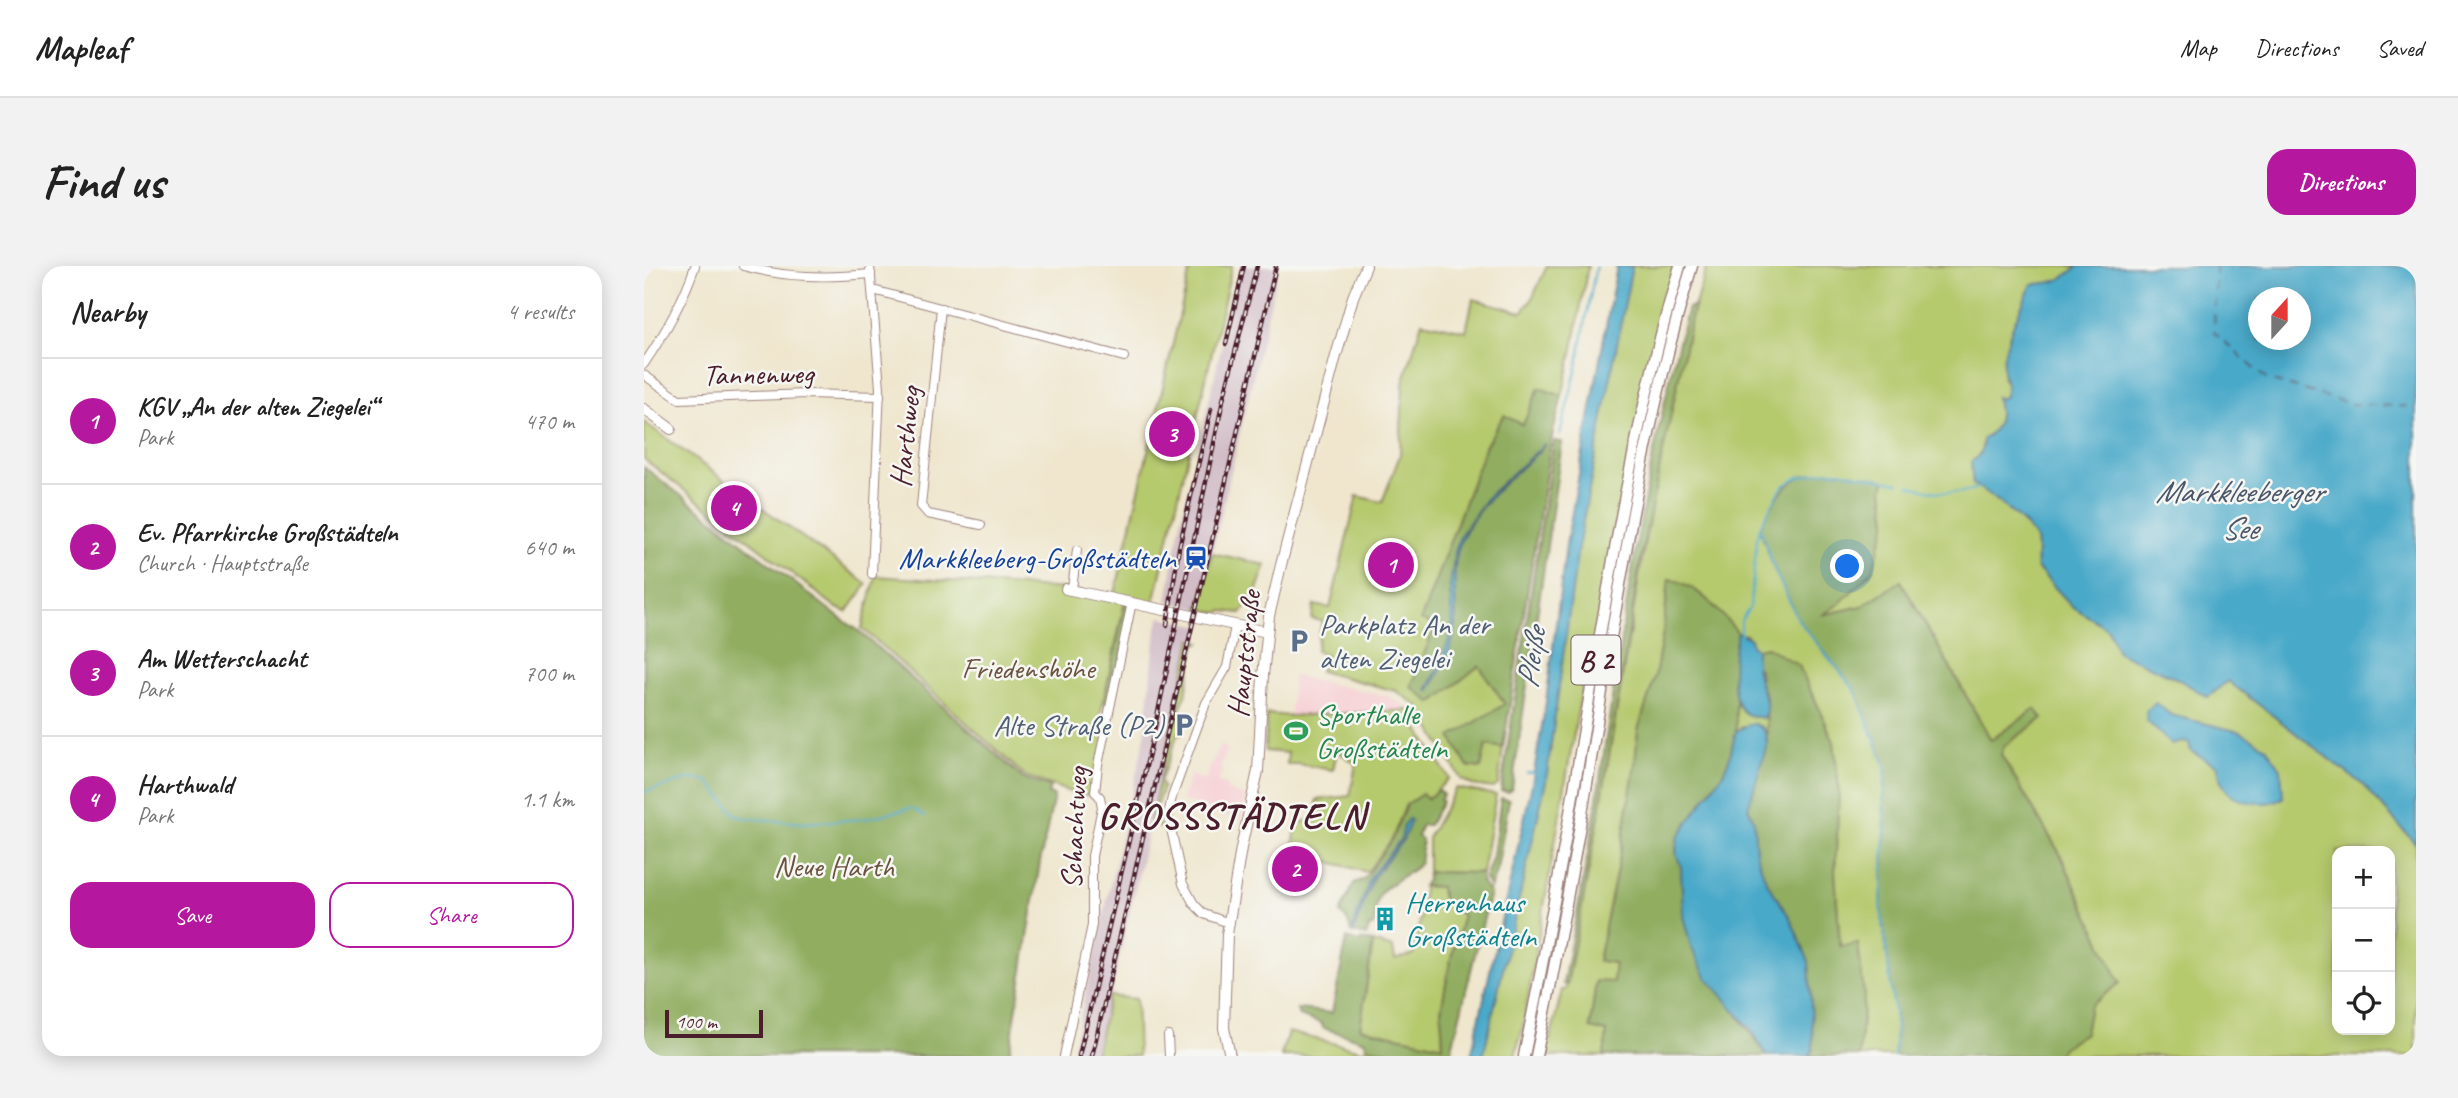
<!DOCTYPE html>
<html lang="en">
<head>
<meta charset="utf-8">
<style>
  :root { --surface:#fff; --page:#f2f2f2; --text:#222; --muted:#767676; --line:#e0e0e0; --accent:#b5179e }
  body { margin:0; font-family:Caveat,sans-serif; background:var(--page); color:var(--text) }
  .controls { position:absolute; right:21px; bottom:21px; display:grid; overflow:hidden; border-radius:14px; box-shadow:0 4px 18px #0003 }
  .controls button { width:63px; height:63px; display:grid; place-items:center; padding:0; border:0; border-bottom:2px solid var(--line); background:var(--surface); color:var(--text); font:35px sans-serif }
  .compass { position:absolute; left:1604px; top:21px; width:63px; height:63px; border-radius:50%; background:var(--surface); box-shadow:0 4px 18px #0003; rotate:21deg }
  .scale { position:absolute; left:21px; bottom:18px; width:98px; box-sizing:border-box; padding-left:7px; border:4px solid #4a1f2b; border-top:0; font-size:19px; line-height:24px; white-space:nowrap; color:#4a1f2b; -webkit-text-stroke:5px #f6f6f2; paint-order:stroke }
  .you { position:absolute; left:1204px; top:301px; width:24px; height:24px; margin:-18px; border:5px solid #fff; border-radius:50%; background:#1a73e8; box-shadow:0 0 0 10px #1a73e833 }
  .badge { display:grid; place-items:center; width:46px; height:46px; border-radius:50%; background:var(--accent); color:#fff; font-size:23px; font-weight:700 }
  .pin { position:absolute; translate:-50% -50%; border:4px solid #fff; box-shadow:0 2px 7px #0006 }
  .list { margin:0; padding:0; list-style:none }
  h2 { display:flex; justify-content:space-between; align-items:center; height:91px; margin:0; padding:0 28px; font-size:30px }
  h2 small { font-size:23px; font-weight:400; color:var(--muted) }
  .list li { display:grid; grid-template-columns:46px 1fr auto; gap:21px; align-items:center; box-sizing:border-box; height:126px; padding:0 28px; border-top:2px solid var(--line) }
  .list b { display:block; font-size:26px; white-space:nowrap }
  .list p { margin:0; font-size:23px; white-space:nowrap; color:var(--muted) }
  .list em { font-size:23px; font-style:normal; color:var(--muted) }
  .actions { display:flex; gap:14px; padding:21px 28px }
  .actions a { flex:1; padding:16px 0; border:2px solid var(--accent); border-radius:21px; text-align:center; font-size:24px; color:var(--accent) }
  .actions .main { background:var(--accent); color:#fff }
  .icon { flex:none; width:38px; height:38px; fill:none; stroke:currentColor; stroke-width:2; stroke-linecap:round; stroke-linejoin:round }
  .map { position:relative; flex:none; width:1772px; height:790px; overflow:hidden; border-radius:21px }
  header { display:flex; align-items:center; gap:42px; box-sizing:border-box; height:98px; padding:0 35px; background:var(--surface); border-bottom:2px solid var(--line) }
  header strong { font-size:33px }
  nav { display:flex; gap:38px; margin-inline-start:auto; font-size:24px }
  .intro { display:flex; align-items:center; justify-content:space-between; box-sizing:border-box; height:168px; padding:0 42px }
  h1 { margin:0; font-size:49px }
  .button { padding:18px 32px; border-radius:21px; background:var(--accent); color:#fff; font-size:24px; font-weight:700 }
  main { display:flex; gap:42px; padding:0 42px }
  aside { flex:1; background:var(--surface); border-radius:21px; box-shadow:0 4px 18px #0003 }
  .map>svg:first-child { display:block }
  .built { fill:#f7cfd3 }
  .industrial { fill:#d2bdc7 }
  .green { fill:#b5c96d; stroke:#80744c; stroke-width:2; fill-rule:evenodd }
  .forest { fill:#90ad60; stroke:#6d6646; stroke-width:2 }
  .water { fill:#4aa9c9; stroke:#4a647a; stroke-width:2; fill-rule:evenodd }
  .lines { fill:none; stroke-linecap:round; stroke-linejoin:round }
  .stream { stroke:#4aa9c9; stroke-width:2 }
  .ferry { stroke:#4a566a; stroke-width:2; stroke-dasharray:9 7; stroke-linecap:butt }
  .minor-casing { stroke:#9c827c; stroke-width:10 }
  .major-casing { stroke:#9c827c; stroke-width:12 }
  .highway-casing { stroke:#9c827c; stroke-width:13 }
  .minor { stroke:#fff; stroke-width:8 }
  .major { stroke:#fff; stroke-width:10 }
  .highway { stroke:#fff; stroke-width:10 }
  .rail-casing { stroke:#4a1f2b; stroke-width:4.5 }
  .rail { stroke:#f6f6f2; stroke-width:2; stroke-dasharray:5; stroke-linecap:butt }
  .labels { text-anchor:middle; dominant-baseline:central; stroke-width:5; stroke-linejoin:round; paint-order:stroke }
  .shield { fill:#f6f6f2; stroke:#7e6067; stroke-width:2 }
  .shield-label { font-size:28px; font-weight:bold; fill:#4a1f2b }
  .street-label { font-size:30px; fill:#4a1f2b; stroke:#f6f6f2 }
  .transit-label { font-size:30px; fill:#164399; stroke:#f6f6f2; text-anchor:end }
  .service-label { font-size:30px; fill:#4e5e75; stroke:#f6f6f2; text-anchor:start }
  .park-label { font-size:30px; fill:#6a523f; stroke:#f6f6f2 }
  .leisure-label { font-size:30px; fill:#27864d; stroke:#f6f6f2; text-anchor:start }
  .culture-label { font-size:30px; fill:#0d838f; stroke:#f6f6f2; text-anchor:start }
  .water-label { font-size:32px; font-style:italic; fill:#4a566a; stroke:#f6f6f2 }
  .district-label { font-size:37px; font-weight:bold; letter-spacing:2px; fill:#4a1f2b; stroke:#f6f6f2 }
</style>
</head>
<body>
<header>
<strong>Mapleaf</strong>
<nav><a>Map</a><a>Directions</a><a>Saved</a></nav>
</header>
<div class="intro"><h1>Find us</h1><a class="button">Directions</a></div>
<main>
<aside>
<h2>Nearby<small>4 results</small></h2>
<ul class="list">
<li><span class="badge">1</span><div><b>KGV „An der alten Ziegelei“</b><p>Park</p></div><em>470 m</em></li>
<li><span class="badge">2</span><div><b>Ev. Pfarrkirche Großstädteln</b><p>Church · Hauptstraße</p></div><em>640 m</em></li>
<li><span class="badge">3</span><div><b>Am Wetterschacht</b><p>Park</p></div><em>700 m</em></li>
<li><span class="badge">4</span><div><b>Harthwald</b><p>Park</p></div><em>1.1 km</em></li>
</ul>
<div class="actions"><a class="main">Save</a><a>Share</a></div>
</aside>
<div class="map">
<svg width="1772" height="790" viewBox="0 0 1772 790">
  <rect width="100%" height="100%" fill="#f6f6f2"/>
  <filter id="ink" filterUnits="userSpaceOnUse"><feTurbulence type="fractalNoise" baseFrequency=".0143" numOctaves="2"/><feDisplacementMap in="SourceGraphic" scale="14" xChannelSelector="R" yChannelSelector="G"/><feConvolveMatrix kernelMatrix="1 2 1 2 8 2 1 2 1" color-interpolation-filters="sRGB"/></filter>
  <filter id="wash" filterUnits="userSpaceOnUse"><feTurbulence type="fractalNoise" baseFrequency=".00686" numOctaves="4" result="noise"/><feDisplacementMap in="SourceGraphic" scale="28" xChannelSelector="R" yChannelSelector="G"/><feGaussianBlur stdDeviation="1.57" result="paint"/><feColorMatrix in="noise" values="0 0 0 0 0 0 0 0 0 0 0 0 0 0 0 0 0 1.4 0 .05"/><feComposite in="paint" operator="in"/></filter>
  <g filter="url(#wash)">
    <rect width="100%" height="100%" fill="#efe6cd"/>
    <g class="built">
      <path d="M649 410 747 431 766 444 646 450Z"/>
      <path d="M576 479 584 483 576 502 579 504 574 516 582 519 584 524 603 531 597 554 538 535 546 509 560 514Z"/>
    </g>
    <g class="industrial">
      <path d="M596 0H635L555 343 523 335 536 259Z"/>
      <path d="M517 351 557 360 554 373H548L455 781 451 790H427L501 470 512 364Z"/>
    </g>
    <g class="green">
      <path d="M547 0H588L509 341 481 335 455 455 464 458 451 526 438 530 381 510 218 362 232 310 422 323 470 332Z"/>
      <path d="M903 0H944L928 88 918 130 895 122 879 160 860 150 842 179 777 353 791 360 788 437 835 399 861 438 808 472 824 500 837 502 842 479 859 482 854 519 849 522 828 519 817 513 774 440 752 425 676 405 682 389 672 385 678 355 668 353 670 339 686 342 713 230 738 236 756 189 759 118 778 56 822 65 829 33 878 46 888 33Z"/>
      <path d="M988 0H1030L1003 104 943 417 939 416 879 760 871 790H839L902 515 934 281Z"/>
      <path d="M1063 0H1434L1423 10 1410 18 1358 111C1363 119 1366 127 1357 133L1352 131C1358 150 1356 163 1339 173 1339 184 1336 190 1327 196L1329 218C1345 226 1387 258 1392 274 1394 282 1392 294 1393 302L1428 340 1464 363 1474 386 1534 413 1564 431 1584 415 1719 519 1772 578V790H1414L1418 782 1441 767 1446 740 1475 717 1416 588 1357 489 1360 480 1399 452 1391 443 1347 474 1257 315 1218 340 1175 350 1243 255 1239 223 1240 214 1194 205 1116 263 1131 305 1155 355 1211 424 1242 501 1239 536 1241 564 1237 641 1252 761 1250 790H1215L1220 729 1214 678 1196 680 1191 606 1195 525 1190 476 1169 428 1123 381 1112 383 1108 380 1103 369 1094 367 1070 340 1025 313 1019 366 1011 411 994 464 991 499 977 584 954 695 971 697 969 717 952 716 946 761 963 766 960 790H902L918 724 922 723 956 544 1007 240 1047 51ZM1512 438 1527 449 1611 538 1577 516 1574 500 1547 485 1545 477 1537 476ZM1693 585H1746V764H1693Z"/>
      <path d="M0 156 223 318 203 346 193 342 0 193Z"/>
      <path d="M568 287 622 299 610 331 597 347 578 345 575 347 555 343Z"/>
      <path d="M548 373 556 376 551 379 542 428 535 445 540 448 536 452 538 468 534 467 516 516 519 521 511 545V548H516L519 544 520 564 506 555Z"/>
      <path d="M1092 433 1098 445 1119 452 1123 444 1122 467 1117 460H1099L1092 465Z"/>
      <path d="M766 444 765 449 805 512 783 534 762 539 748 573 723 606 649 586 652 557 673 553V534L706 530 712 498 693 485 689 504 654 498H643L644 487 621 485 623 448 646 450Z"/>
      <path d="M812 522 852 529 838 607 784 606V572Z"/>
      <path d="M779 620 796 621 800 636 819 649 805 701 797 745 799 780 716 762 729 676 749 682 751 694 769 689 778 645Z"/>
      <path d="M465 730 492 733 494 790H451Z"/>
      <path d="M644 766 720 785 722 781 766 790H637Z"/>
    </g>
    <g class="forest">
      <path d="M1050 39 997 291 956 544 923 719 919 718C930 659 943 600 952 541 977 374 999 205 1044 42Z"/>
      <path d="M895 122 918 130 907 175 859 482 842 479 837 502 823 500 807 471 861 438 835 400 788 437 767 421 791 360 777 354 842 179 860 149 879 159Z"/>
      <path d="M910 175 918 176 868 523 865 526 857 525Z"/>
      <path d="M0 201 196 352 215 365 380 513 406 521 404 528 410 530 396 596 365 790H0Z"/>
      <path d="M1195 205 1241 214 1239 223 1243 255 1229 304 1195 338 1178 349 1218 340 1257 315 1347 474 1391 443 1399 452 1360 480 1357 489 1416 588 1476 717 1446 740 1441 767 1418 782 1414 790H1250L1252 761 1237 641 1241 564 1239 536 1242 501 1211 424 1155 355 1131 305 1116 263C1118 254 1124 246 1129 238 1146 209 1162 206 1195 205Z"/>
      <path d="M1025 313C1053 317 1076 346 1094 367L1089 416 1092 433V465L1085 494 1078 509 1034 571 1032 586 1037 601 1039 650 1090 743 1123 790H960L963 766 946 762 952 715 969 716 971 697 954 695 977 584 991 499 994 464 1011 411 1019 366Z"/>
      <path d="M482 335 488 336 468 438 460 436Z"/>
      <path d="M1123 381 1155 400 1190 476 1195 525 1191 606 1196 680 1214 678 1220 729 1215 790H1165L1169 783 1165 696 1146 652 1122 615 1112 588 1110 555 1104 541 1123 478 1122 431 1116 417 1115 404 1111 398 1112 383Z"/>
      <path d="M794 524 799 529 796 534 798 536 785 559H778L773 570 778 574C777 581 778 590 776 596 772 606 746 614 737 627 731 636 731 649 730 659L725 661 722 670 707 666 704 655 696 647 710 617 720 613 748 573 762 539 778 528 783 533Z"/>
      <path d="M857 532 865 534 853 603 846 622 841 613 849 590Z"/>
      <path d="M784 606 838 607 837 616 846 627 806 790H766L722 781 721 775 679 762 677 757 655 750 653 743 688 747 703 672 715 676 717 674 729 676 716 762 799 780 797 745 805 701 819 649 800 636 796 621 779 620 783 614Z"/>
    </g>
    <g class="water">
      <path d="M973 0H988L934 281 902 515 839 790H827L888 518 902 436 922 279Z"/>
      <path d="M1434 0H1772V578L1719 519 1584 415 1564 431 1534 413 1474 386 1464 363 1428 340 1393 302C1392 294 1394 282 1392 274 1387 260 1343 225 1329 218L1327 196C1336 190 1339 184 1339 173 1356 162 1358 149 1352 131L1357 133 1361 130 1363 119C1348 95 1377 42 1388 18 1409 18 1419 14 1434 0ZM1615 32H1657V74H1615Z"/>
      <path d="M902 177C896 185 887 193 879 200 856 221 829 245 817 275 805 306 814 330 811 360 809 383 796 406 785 425L783 424 793 405 805 374 808 360 806 320 811 286 816 270 844 230Z"/>
      <path d="M1094 367 1106 372 1108 380 1112 383C1111 394 1113 408 1116 418 1120 432 1126 438 1119 452 1112 451 1103 450 1098 444 1086 431 1088 383 1094 367Z"/>
      <path d="M1512 437 1527 449 1596 466 1622 481 1637 503 1639 532C1619 541 1589 539 1578 517 1575 512 1575 505 1574 500L1547 485 1545 477 1537 476 1528 479 1503 455 1502 445Z"/>
      <path d="M1108 457C1120 461 1122 466 1123 478L1104 542 1110 555 1112 588 1122 615 1146 652 1165 696 1169 783 1165 790H1123L1107 763 1062 711 1047 681 1039 650 1037 601 1032 586 1034 571 1078 509 1085 494 1092 465Z"/>
      <path d="M764 553 767 554 759 574 729 612 709 667 707 666 727 610 757 573 760 559Z"/>
    </g>
    <g class="lines">
      <g class="stream">
        <path d="M916 168 933 101 952 0"/>
        <path d="M1264 219C1288 226 1311 232 1335 221"/>
        <path d="M1117 264 1131 305 1155 355 1211 424 1242 501 1239 536 1241 564 1237 641 1252 761 1250 790"/>
        <path d="M1097 370V355L1106 341 1113 272 1118 256 1139 220 1153 212 1176 206 1195 205 1255 217"/>
        <path d="M883 507H893"/>
        <path d="M64 515 92 549 101 552 159 557 220 553 267 542"/>
        <path d="M0 526 46 513 62 514"/>
        <path d="M270 543 281 550"/>
      </g>
      <path class="ferry" d="M1572 0 1570 66 1622 113 1707 138 1772 141"/>
    </g>
  </g>
  <g filter="url(#ink)">
    <g class="lines">
      <g class="minor-casing">
        <g id="minor">
          <path d="M99 0C142 12 183 12 227 8"/>
          <path d="M226 0 236 122 228 308"/>
          <path d="M229 24 480 91"/>
          <path d="M297 42 277 240 284 248 337 259"/>
          <path d="M0 98C21 67 39 36 51 0"/>
          <path d="M0 109 35 133 163 128 236 130"/>
          <path d="M428 323 433 284"/>
          <path d="M585 657 560 648 550 638 539 618 524 549 528 531 562 437 583 401 591 360"/>
          <path d="M524 770 525 790"/>
          <path d="M420 790 448 659V590L458 541 456 531 451 526 454 499 488 336"/>
        </g>
      </g>
      <g class="major-casing">
        <g id="major">
          <path d="M0 143 27 163"/>
          <path d="M422 323 623 366"/>
          <path d="M586 790 580 762 583 668 597 582 614 505 619 410 625 350 637 299 692 90 709 31 722 0"/>
        </g>
      </g>
      <g class="highway-casing">
        <g id="highway">
          <path d="M880 790C900 691 919 592 935 493 963 328 988 161 1036 0"/>
          <path d="M892 790C913 691 931 592 947 493 974 328 999 161 1048 0"/>
        </g>
      </g>
      <use href="#minor" class="minor"/>
      <use href="#major" class="major"/>
      <use href="#highway" class="highway"/>
      <g class="rail-casing">
        <g id="rail">
          <path d="M582 78 600 0"/>
          <path d="M523 359 535 282 567 143"/>
          <path d="M435 790 509 470 579 134 613 0"/>
          <path d="M448 790 632 0"/>
        </g>
      </g>
      <use href="#rail" class="rail"/>
    </g>
  </g>
  <defs>
    <g id="station-bare" transform="scale(1.89)"><path d="M-3-6H3Q5-6 5-4V2Q5 4 3 4L4.5 6H3L1.5 4h-3L-3 6H-4.5L-3 4Q-5 4-5 2V-4Q-5-6-3-6ZM-3.5-4v3h7v-3ZM-3.5 1v1.5H-2V1ZM2 1v1.5H3.5V1Z" fill="#1a4fb4" stroke="#f6f6f2" stroke-width="2.5" paint-order="stroke"/></g>
    <g id="parking-bare" transform="scale(1.89)"><path d="M-3.5-5.5H1a3.5 3.5 0 0 1 0 7H-1V5.5H-3.5ZM-1-3.4V-.6H.8a1.4 1.4 0 0 0 0-2.8Z" fill="#5c6f8a" stroke="#f6f6f2" stroke-width="2.5" paint-order="stroke"/></g>
    <g id="stadium-bare" transform="scale(1.89)"><path d="M0-5a6.5 5 0 1 0 0 10a6.5 5 0 1 0 0-10ZM-3.5-1.8h7v3.6h-7Z" fill="#2e9e5b" stroke="#f6f6f2" stroke-width="2.5" paint-order="stroke"/></g>
    <g id="building-bare" transform="scale(1.89)"><path d="M-4-6H4V6H1V3H-1V6H-4ZM-2.5-4.3h1.7v1.8h-1.7ZM.8-4.3h1.7v1.8H.8ZM-2.5-1h1.7V.8h-1.7ZM.8-1h1.7V.8H.8Z" fill="#0f9aa8" stroke="#f6f6f2" stroke-width="2.5" paint-order="stroke"/></g>
  </defs>
  <g fill-rule="evenodd">
    <use href="#station-bare" x="552" y="292"/>
    <use href="#parking-bare" x="655" y="375"/>
    <use href="#parking-bare" x="540" y="459"/>
    <use href="#stadium-bare" x="652" y="465"/>
    <use href="#building-bare" x="741" y="653"/>
  </g>
  <g class="labels">
    <rect class="shield" x="927.5" y="369.5" width="49" height="49" rx="5"/>
    <g class="shield-label">
      <text x="952" y="394">B 2</text>
    </g>
    <g class="street-label">
      <text transform="translate(114 108) rotate(-1)">Tannenweg</text>
      <text transform="translate(261 171) rotate(-84)">Harthweg</text>
      <text transform="translate(600 388) rotate(-84)">Hauptstraße</text>
      <text transform="translate(430 562) rotate(-87)">Schachtweg</text>
    </g>
    <g class="transit-label">
      <text x="532" y="292">Markkleeberg-Großstädteln</text>
    </g>
    <g class="service-label">
      <text x="675" y="358">Parkplatz An der<tspan x="675" dy="34">alten Ziegelei</tspan></text>
      <text x="520" y="459" text-anchor="end">Alte Straße (P2)</text>
    </g>
    <g class="park-label">
      <text x="384" y="402">Friedenshöhe</text>
      <text x="190" y="600">Neue Harth</text>
    </g>
    <g class="leisure-label">
      <text x="672" y="448">Sporthalle<tspan x="672" dy="34">Großstädteln</tspan></text>
    </g>
    <g class="culture-label">
      <text x="761" y="636">Herrenhaus<tspan x="761" dy="34">Großstädteln</tspan></text>
    </g>
    <g class="water-label">
      <text x="1595" y="225">Markkleeberger<tspan x="1595" dy="37">See</tspan></text>
      <text transform="translate(887 392) rotate(-82)">Pleiße</text>
    </g>
    <g class="district-label">
      <text x="588" y="549">GROSSSTÄDTELN</text>
    </g>
  </g>
</svg>
<div class="controls">
<button>+</button>
<button>−</button>
<button><svg class="icon" aria-label="locate" viewBox="0 0 24 24"><circle cx="12" cy="12" r="6"/><path d="M12 2v4M12 18v4M2 12h4M18 12h4"/></svg></button>
</div>
<svg class="compass" viewBox="-18 -18 36 36"><path d="M0-13l5 13h-10z" fill="#e53935"/><path d="M0 13l5-13h-10z" fill="#767676"/></svg>
<div class="scale">100 m</div>
<div class="you"></div>
<div class="pin badge" style="left:747px;top:299px">1</div>
<div class="pin badge" style="left:651px;top:603px">2</div>
<div class="pin badge" style="left:528px;top:168px">3</div>
<div class="pin badge" style="left:90px;top:242px">4</div>
</div>
</main>
</body>
</html>
